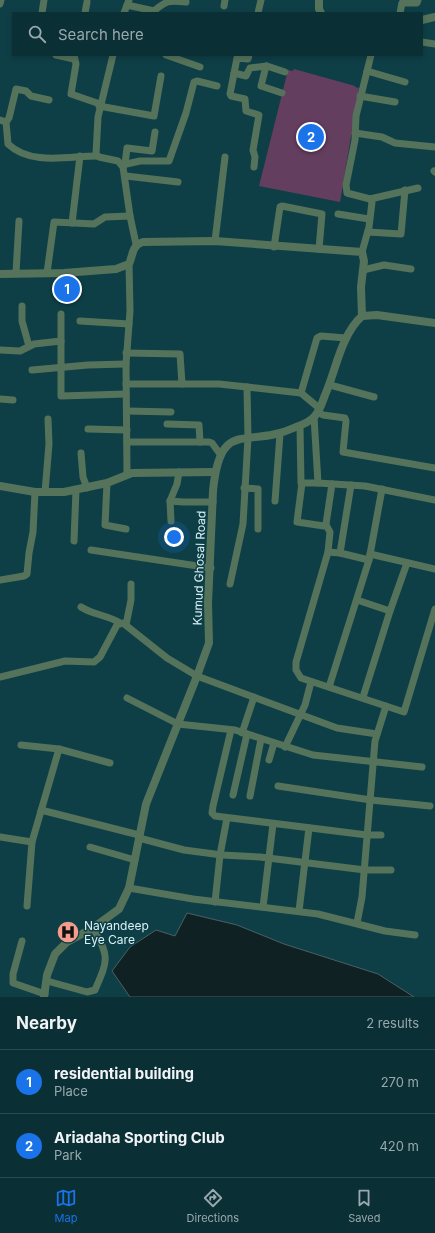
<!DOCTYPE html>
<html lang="en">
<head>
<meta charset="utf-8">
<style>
  :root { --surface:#0a2f35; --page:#13373d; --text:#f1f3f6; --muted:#99a9ad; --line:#2a4a50; --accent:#1a73e8 }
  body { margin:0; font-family:Inter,sans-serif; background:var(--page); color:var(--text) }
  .you { position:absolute; left:174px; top:537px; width:14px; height:14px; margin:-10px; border:3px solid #fff; border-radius:50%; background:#1a73e8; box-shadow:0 0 0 6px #1a73e833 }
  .badge { display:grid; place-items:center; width:26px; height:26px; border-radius:50%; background:var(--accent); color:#fff; font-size:13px; font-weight:700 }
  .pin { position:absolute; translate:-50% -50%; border:2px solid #fff; box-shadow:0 1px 4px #0006 }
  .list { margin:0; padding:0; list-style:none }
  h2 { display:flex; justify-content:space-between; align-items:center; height:52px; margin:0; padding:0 16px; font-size:17px }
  h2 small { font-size:13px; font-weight:400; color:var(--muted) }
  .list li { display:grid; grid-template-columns:26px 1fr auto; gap:12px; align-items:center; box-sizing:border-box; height:64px; padding:0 16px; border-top:1px solid var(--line) }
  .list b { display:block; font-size:15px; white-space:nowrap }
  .list p { margin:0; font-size:13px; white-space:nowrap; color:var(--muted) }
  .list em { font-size:13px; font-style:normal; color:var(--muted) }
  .icon { flex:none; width:22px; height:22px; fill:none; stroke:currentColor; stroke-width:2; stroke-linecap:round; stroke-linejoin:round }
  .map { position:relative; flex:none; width:435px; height:997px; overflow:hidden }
  .search { position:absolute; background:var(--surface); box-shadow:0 2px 6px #0003; left:12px; right:12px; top:12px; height:44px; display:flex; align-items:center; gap:10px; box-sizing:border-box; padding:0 14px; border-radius:0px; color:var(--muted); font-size:15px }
  .sheet { height:180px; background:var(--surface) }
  nav { display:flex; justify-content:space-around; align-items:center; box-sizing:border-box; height:56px; border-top:1px solid var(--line); background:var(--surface); font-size:11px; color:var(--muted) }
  nav a { display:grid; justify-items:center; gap:2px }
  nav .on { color:var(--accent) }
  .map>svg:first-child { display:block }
  .green { fill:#643e5f }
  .water { fill:#102124; stroke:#4c5f63 }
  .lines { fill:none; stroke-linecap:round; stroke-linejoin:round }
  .minor { stroke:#55735b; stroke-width:7 }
  .tertiary { stroke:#55735b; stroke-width:8 }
  .labels { text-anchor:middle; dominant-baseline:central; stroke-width:3; stroke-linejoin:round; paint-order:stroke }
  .street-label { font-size:12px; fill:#d9f1f5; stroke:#0e3f47 }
  .poi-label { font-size:12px; fill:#d9f1f5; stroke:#0e3f47; text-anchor:start }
</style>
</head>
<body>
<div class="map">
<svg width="435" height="997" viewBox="0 0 435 997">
  <rect width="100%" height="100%" fill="#0e3f47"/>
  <path class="green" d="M294 69 355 86V87L359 88 340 202 259 186 288 70 293 71Z"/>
  <path class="water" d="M187 913 237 925 284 944 378 974 414 997H130L112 971 130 947 156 930 175 936Z"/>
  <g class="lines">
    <g class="minor">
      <path d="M0 4 1 0"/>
      <path d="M127 5 154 11C166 1 168 0 186 2"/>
      <path d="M224 6 225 0"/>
      <path d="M42 13 44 0"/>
      <path d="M85 13 87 2"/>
      <path d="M124 13 129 0"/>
      <path d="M258 13 261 0"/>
      <path d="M400 13 402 3H417L418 0"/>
      <path d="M422 42 435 44"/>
      <path d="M56 55 74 59"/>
      <path d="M74 55 76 64 71 94 100 104"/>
      <path d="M113 55 98 117 96 154 99 157 118 161 123 167 130 216 136 244"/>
      <path d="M166 55 200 67"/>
      <path d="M249 55 248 59 237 58 230 94 231 96 245 99 246 111 259 115 253 150 255 157 254 167"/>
      <path d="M266 66 261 86 282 93"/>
      <path d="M367 71 405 82"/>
      <path d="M234 73 246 76 250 68 267 66 285 72"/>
      <path d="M360 96 395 102"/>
      <path d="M99 106 154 116 161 76"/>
      <path d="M0 120 6 122 8 144C31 166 69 156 97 156"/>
      <path d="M6 122 9 118 16 89 26 91 31 96 49 100"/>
      <path d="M355 133 382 137 395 143 435 147"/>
      <path d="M125 164 127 148 152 151 155 132"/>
      <path d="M122 165 140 161H169L186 113 194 82 197 81 217 86"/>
      <path d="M434 171 435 172"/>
      <path d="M126 176 178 182"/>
      <path d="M370 199 418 188"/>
      <path d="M338 214 369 219"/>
      <path d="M72 223 80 156"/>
      <path d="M368 232 401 234 405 190"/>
      <path d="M215 241 225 157"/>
      <path d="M274 247 280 207 282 206 322 214 319 249"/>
      <path d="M362 252 369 227 372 202 370 199 347 193 346 185 355 140 356 116 371 55"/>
      <path d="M363 270 384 265 411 269"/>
      <path d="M16 273 19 221"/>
      <path d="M47 273 54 222 94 224 105 217 130 216"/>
      <path d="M22 306V321L29 346"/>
      <path d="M61 314V396L126 394"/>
      <path d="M80 321 129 324"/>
      <path d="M0 350 20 351 34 344 61 341"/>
      <path d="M126 353 180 354 182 384"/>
      <path d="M32 370 88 365 126 364"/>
      <path d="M126 384H219L247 387 248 438 243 524 230 584"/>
      <path d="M330 385 374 397"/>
      <path d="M247 387 301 393 317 338 321 336 346 338"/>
      <path d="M301 393 319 408 318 412 323 415 345 418 346 421 343 452 435 468"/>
      <path d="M0 399 13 400"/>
      <path d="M127 411 171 412"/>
      <path d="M314 417 318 483 365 486 435 500"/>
      <path d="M167 424 199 425 200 442"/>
      <path d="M300 426 301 483H318"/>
      <path d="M88 429 127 430"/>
      <path d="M127 442H209L212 443 220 454"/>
      <path d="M81 453 83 477 87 488"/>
      <path d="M127 474 126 364 130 311 129 264"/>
      <path d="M107 483 105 525 126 529"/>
      <path d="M302 483 297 522 324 526 326 524 332 484"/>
      <path d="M351 485 340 553 369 560"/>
      <path d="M244 488 258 489V529"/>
      <path d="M45 492 49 444 48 419"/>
      <path d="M170 501 183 502H213"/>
      <path d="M275 501 280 434"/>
      <path d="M171 521 170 501 177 484 179 472"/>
      <path d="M326 525 330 532 328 552"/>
      <path d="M74 541 76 490"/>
      <path d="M91 550 211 568"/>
      <path d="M340 553 328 552 296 662V670L301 678 404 712 435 609"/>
      <path d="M370 554 435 569"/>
      <path d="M0 580 24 576 27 574 29 553 33 532 35 492"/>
      <path d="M357 600 390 611 363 697"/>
      <path d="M81 607C93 615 108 615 120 623"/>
      <path d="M390 611 407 563"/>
      <path d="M126 625 131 600V584"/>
      <path d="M0 677 65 661 94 662 100 657 117 625 123 623 167 658 197 676 337 728 377 734"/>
      <path d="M329 687 369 560 382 489"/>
      <path d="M127 698 178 724 235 730 313 755 422 767"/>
      <path d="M231 730 213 806 212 813 215 816 367 835H381"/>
      <path d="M242 733 254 697"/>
      <path d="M21 745 59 749 110 763"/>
      <path d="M285 747 305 705 311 682"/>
      <path d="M269 760 274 743"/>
      <path d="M278 786 371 800 430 806"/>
      <path d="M233 795 247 734"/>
      <path d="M250 796 261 739"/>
      <path d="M41 810 139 835"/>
      <path d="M0 837 32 842"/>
      <path d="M139 838 184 850 222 855 260 857 365 870H391"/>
      <path d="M90 847 135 860"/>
      <path d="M129 888 193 899 318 914 385 931 415 935"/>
      <path d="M215 902 220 855 227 818"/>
      <path d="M27 906 32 842 59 749"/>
      <path d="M263 907 273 824"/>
      <path d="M299 911 309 828"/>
      <path d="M357 923 362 897 375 741 386 706"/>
      <path d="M22 941 13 974V983L45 994"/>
      <path d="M47 981 87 992 95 990C108 960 110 957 93 928"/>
    </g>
    <g class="tertiary">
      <path d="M319 0V9L321 13"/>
      <path d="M422 20 435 17"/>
      <path d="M0 274 64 273 116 269 129 264C133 255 132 245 143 242L215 241 362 252 364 261 361 287 362 316"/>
      <path d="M362 316 377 315 435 323"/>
      <path d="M0 486 35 492H64L107 483 132 473 215 472"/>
      <path d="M44 997 47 975 55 954 67 942 93 928 119 909 129 888 146 804 197 676 209 643 208 603 213 491C220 416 247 450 296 427 302 425 310 421 314 417 320 411 322 403 325 395 336 370 341 335 362 316"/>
    </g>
  </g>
  <defs>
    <g id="hospital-disc" transform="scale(1.15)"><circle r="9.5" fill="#f49d8d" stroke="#0e3f47"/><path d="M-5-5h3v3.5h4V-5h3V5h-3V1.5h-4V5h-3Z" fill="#111"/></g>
  </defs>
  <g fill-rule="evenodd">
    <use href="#hospital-disc" x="68" y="932"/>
  </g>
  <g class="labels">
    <g class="street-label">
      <text transform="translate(199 568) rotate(-88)">Kumud Ghosal Road</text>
    </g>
    <g class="poi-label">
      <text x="84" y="925">Nayandeep<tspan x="84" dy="14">Eye Care</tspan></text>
    </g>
  </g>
</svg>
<div class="you"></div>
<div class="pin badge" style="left:67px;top:289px">1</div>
<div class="pin badge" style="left:311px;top:137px">2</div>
<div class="search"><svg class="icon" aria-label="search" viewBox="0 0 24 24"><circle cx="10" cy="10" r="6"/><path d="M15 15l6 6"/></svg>Search here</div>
</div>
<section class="sheet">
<h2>Nearby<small>2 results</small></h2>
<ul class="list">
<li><span class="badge">1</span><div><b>residential building</b><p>Place</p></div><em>270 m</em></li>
<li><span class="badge">2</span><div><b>Ariadaha Sporting Club</b><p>Park</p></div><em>420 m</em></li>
</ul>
</section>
<nav>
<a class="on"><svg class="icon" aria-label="map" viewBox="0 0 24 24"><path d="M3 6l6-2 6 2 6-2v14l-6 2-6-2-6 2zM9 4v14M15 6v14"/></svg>Map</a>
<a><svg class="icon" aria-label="directions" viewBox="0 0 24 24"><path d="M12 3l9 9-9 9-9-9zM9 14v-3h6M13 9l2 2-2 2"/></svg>Directions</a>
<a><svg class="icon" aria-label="saved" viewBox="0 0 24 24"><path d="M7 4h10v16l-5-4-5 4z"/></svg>Saved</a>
</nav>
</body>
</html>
